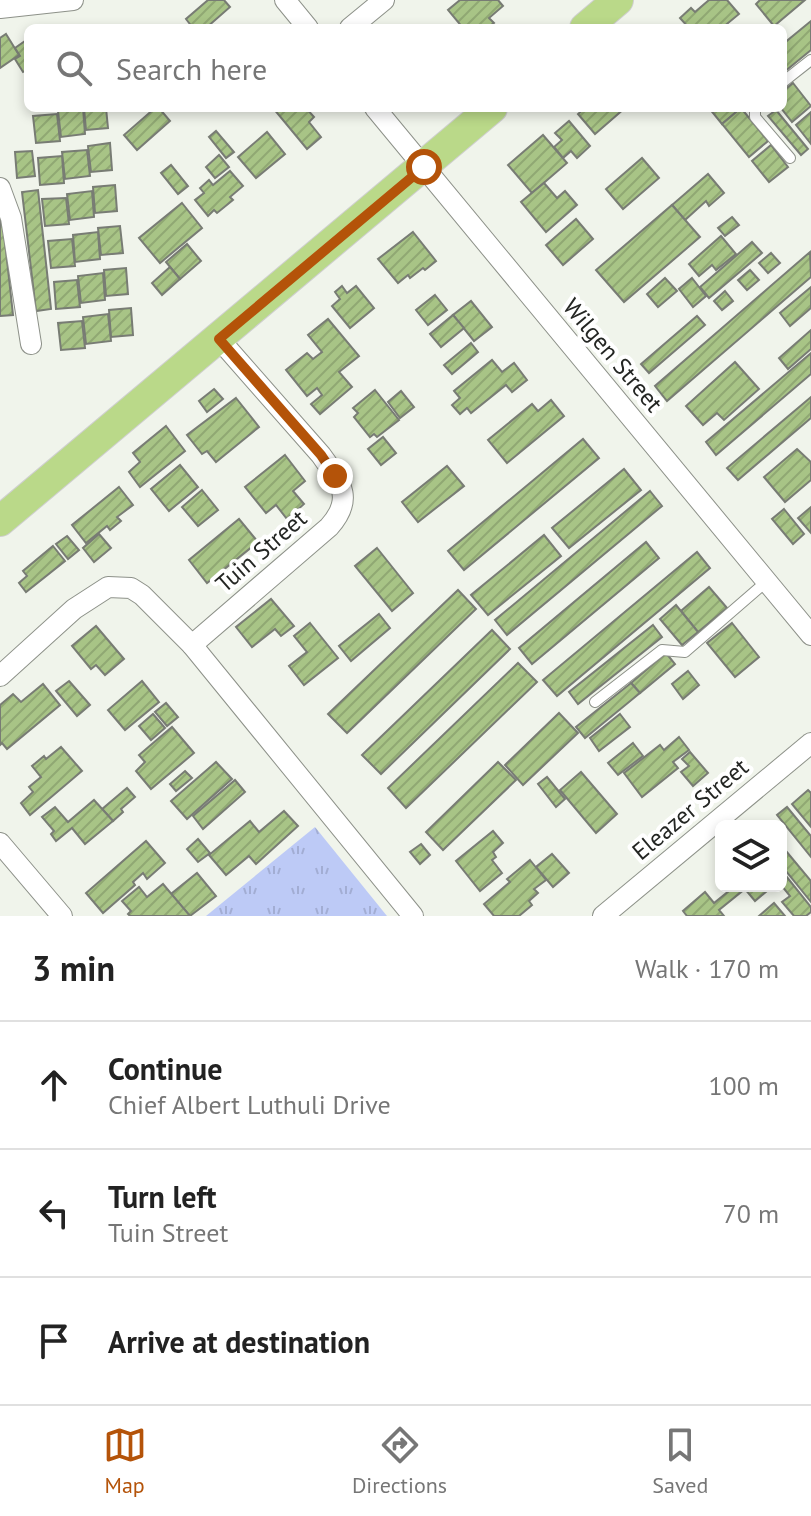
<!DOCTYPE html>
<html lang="en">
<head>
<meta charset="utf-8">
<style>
  :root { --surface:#fff; --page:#f6f6f6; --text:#222; --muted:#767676; --line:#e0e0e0; --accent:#b45309 }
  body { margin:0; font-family:"PT Sans",sans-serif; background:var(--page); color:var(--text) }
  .controls { position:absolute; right:24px; bottom:24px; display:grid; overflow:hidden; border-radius:12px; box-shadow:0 4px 12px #0003 }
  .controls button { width:72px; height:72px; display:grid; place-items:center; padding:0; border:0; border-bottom:2px solid var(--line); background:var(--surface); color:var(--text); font:40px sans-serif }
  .stop { position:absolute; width:24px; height:24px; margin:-18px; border:6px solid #b45309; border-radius:50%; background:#fff }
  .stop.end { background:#b45309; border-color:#fff; box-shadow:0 2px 8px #0008 }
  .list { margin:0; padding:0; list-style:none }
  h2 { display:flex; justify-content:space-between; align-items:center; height:104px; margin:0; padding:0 32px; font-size:34px }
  h2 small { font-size:26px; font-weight:400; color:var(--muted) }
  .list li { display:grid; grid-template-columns:52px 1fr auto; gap:24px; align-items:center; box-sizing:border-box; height:128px; padding:0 32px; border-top:2px solid var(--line) }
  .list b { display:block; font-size:30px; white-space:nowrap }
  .list p { margin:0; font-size:26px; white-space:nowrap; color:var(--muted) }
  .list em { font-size:26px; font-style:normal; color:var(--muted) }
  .icon { flex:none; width:44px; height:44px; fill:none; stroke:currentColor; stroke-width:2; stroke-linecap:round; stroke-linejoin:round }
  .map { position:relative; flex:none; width:811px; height:916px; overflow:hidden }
  .search { position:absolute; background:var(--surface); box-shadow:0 4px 12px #0003; left:24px; right:24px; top:24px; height:88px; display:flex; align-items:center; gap:20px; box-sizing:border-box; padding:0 28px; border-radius:12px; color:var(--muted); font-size:30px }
  .sheet { height:488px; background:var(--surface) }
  nav { display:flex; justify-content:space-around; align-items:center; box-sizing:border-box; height:112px; border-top:2px solid var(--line); background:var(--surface); font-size:22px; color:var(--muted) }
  nav a { display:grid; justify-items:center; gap:4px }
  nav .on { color:var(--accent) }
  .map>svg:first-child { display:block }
  .grass { fill:url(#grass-tufts) }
  .building { fill:url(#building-hatch); stroke:#787c74; stroke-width:2 }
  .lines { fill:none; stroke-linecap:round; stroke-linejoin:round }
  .lane-casing { stroke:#8d9189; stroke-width:12 }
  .street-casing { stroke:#8d9189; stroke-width:22 }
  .primary-casing { stroke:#cfcfcf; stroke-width:32 }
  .lane { stroke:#fff; stroke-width:10 }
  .street { stroke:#fff; stroke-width:20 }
  .primary { stroke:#bad989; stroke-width:30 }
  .route { stroke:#b45309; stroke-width:10 }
  .labels { text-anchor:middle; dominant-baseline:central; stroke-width:8; stroke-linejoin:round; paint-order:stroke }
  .street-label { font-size:24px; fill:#242623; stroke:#fff }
</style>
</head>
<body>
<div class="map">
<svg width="811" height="916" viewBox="0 0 811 916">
  <defs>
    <pattern id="grass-tufts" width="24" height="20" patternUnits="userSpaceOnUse" patternTransform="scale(2)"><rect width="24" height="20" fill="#bdcaf6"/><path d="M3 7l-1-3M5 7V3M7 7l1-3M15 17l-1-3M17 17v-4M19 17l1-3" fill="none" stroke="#a2add3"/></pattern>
    <pattern id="building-hatch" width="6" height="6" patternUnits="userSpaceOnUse" patternTransform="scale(2)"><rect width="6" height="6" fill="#a8c486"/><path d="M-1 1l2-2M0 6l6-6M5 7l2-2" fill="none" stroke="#90a873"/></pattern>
  </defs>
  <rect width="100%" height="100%" fill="#f0f4eb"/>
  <path class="grass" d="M315 827 387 916H206Z"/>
  <g class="building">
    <path d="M208 0H224L230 7 206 28H193L186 19Z"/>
    <path d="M460 0H498L503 6 489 18 494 23 488 28H463L448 10Z"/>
    <path d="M709 0H727L739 14 722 28H689L680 18 691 8 695 12Z"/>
    <path d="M760 0H805L774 26 756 4Z"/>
    <path d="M811 21V50L783 73V44Z"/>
    <path d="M6 34 19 55 0 68V38Z"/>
    <path d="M28 39V69L23 72 15 59 20 56 15 48Z"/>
    <path d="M793 83 811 106 792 122 781 108H783V91Z"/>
    <path d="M83 108 85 134 61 137 58 111Z"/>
    <path d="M84 108H106L108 128 86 130Z"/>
    <path d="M155 108H159L170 121 137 150 124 135Z"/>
    <path d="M273 108H306L314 117 309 122 321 137 307 149Z"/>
    <path d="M585 108H625L595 134 578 114Z"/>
    <path d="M709 108H741L722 124Z"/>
    <path d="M741 108 768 141 749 157 722 124Z"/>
    <path d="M776 110 808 149 801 155 768 116Z"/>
    <path d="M811 112V144L796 125Z"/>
    <path d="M57 114 60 141 36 143 33 116Z"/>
    <path d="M569 121 590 146 577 158 571 151 563 158 554 147 562 140 555 133Z"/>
    <path d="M216 131 234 152 226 158 209 137Z"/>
    <path d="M267 132 285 154 256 178 238 157Z"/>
    <path d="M543 135 567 163 532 193 508 165Z"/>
    <path d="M110 143 112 170 91 172 88 146Z"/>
    <path d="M771 145 788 167 769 182 752 161Z"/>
    <path d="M87 150 90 176 65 179 62 152Z"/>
    <path d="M32 151 35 176 17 178 15 152Z"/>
    <path d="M219 155 229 167 215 178 206 167Z"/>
    <path d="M62 156 64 183 40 185 38 158Z"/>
    <path d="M642 158 659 178 623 209 606 189Z"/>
    <path d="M171 165 188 186 178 194 161 173Z"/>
    <path d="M230 171 243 186 230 197 233 200 217 213 214 210 208 216 195 200 204 193 200 188 209 180 213 185Z"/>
    <path d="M708 174 724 193 709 206 706 201 685 220 672 205Z"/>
    <path d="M544 183 557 198 565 191 577 205 546 232 521 202Z"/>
    <path d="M115 185 117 211 95 213 93 187Z"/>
    <path d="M38 190 51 309 36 311 22 192Z"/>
    <path d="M92 191 94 217 70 220 67 194Z"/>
    <path d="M0 196 13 315 0 316Z"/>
    <path d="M66 198 69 224 45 226 42 199Z"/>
    <path d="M182 203 202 228 160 263 139 238Z"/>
    <path d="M672 205 700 237 624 302 596 270Z"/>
    <path d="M732 217 739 225 725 236 718 228Z"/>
    <path d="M576 219 593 239 563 265 546 245Z"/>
    <path d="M120 226 123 253 101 255 98 228Z"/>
    <path d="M98 232 100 259 75 262 73 235Z"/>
    <path d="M413 232 436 261 425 270 423 268 410 278 408 275 398 283 378 259Z"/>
    <path d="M721 236 736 254 716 270 712 265 699 276 689 264Z"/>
    <path d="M72 239 75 266 51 268 48 241Z"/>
    <path d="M752 242 762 253 709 298 700 287Z"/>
    <path d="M187 244 201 261 180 279 166 262Z"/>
    <path d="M810 252 811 277 667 401 655 386Z"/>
    <path d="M771 253 780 263 768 273 759 263Z"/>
    <path d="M170 267 180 279 162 295 152 283Z"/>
    <path d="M126 268 128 294 106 296 104 270Z"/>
    <path d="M750 270 759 280 747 290 738 280Z"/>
    <path d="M103 273 105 300 81 303 78 276Z"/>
    <path d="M665 278 677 291 658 307 647 294Z"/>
    <path d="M692 278 706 296 693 307 679 289Z"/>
    <path d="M77 280 80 307 56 309 54 282Z"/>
    <path d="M342 286 347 293 356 286 374 308 350 328 332 306 340 299 335 292Z"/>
    <path d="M811 287V308L790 326 780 313Z"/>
    <path d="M725 291 733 301 722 310 714 301Z"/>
    <path d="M435 295 447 310 428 325 416 310Z"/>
    <path d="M471 301 492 327 474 341 453 315Z"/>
    <path d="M131 308 133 335 111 337 109 310Z"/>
    <path d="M108 314 111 341 86 344 83 317Z"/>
    <path d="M453 315 464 328 441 347 430 334Z"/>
    <path d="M697 316 705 325 649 373 641 364Z"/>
    <path d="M328 319 359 356 339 372 352 387 320 414 311 404 322 395 317 388 307 396 286 370 307 353 313 359 322 352 308 335Z"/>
    <path d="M82 321 85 348 61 350 58 323Z"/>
    <path d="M811 330V349L788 369 779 358Z"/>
    <path d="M471 343 478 352 452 374 444 365Z"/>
    <path d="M811 353V374L716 455 706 442Z"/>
    <path d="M492 360 502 372 514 363 527 380 512 392 506 385 471 413 467 408 460 414 452 405 460 398 454 391Z"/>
    <path d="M735 362 759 389 724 420 717 413 703 425 686 406Z"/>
    <path d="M214 389 223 399 207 412 199 401Z"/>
    <path d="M375 390 399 420 377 437 374 434 370 437 354 417 358 413 353 408Z"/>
    <path d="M401 391 414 407 400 418 388 402Z"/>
    <path d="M811 397V418L738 480 727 468Z"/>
    <path d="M236 398 259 427 216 462 207 451 202 454 187 435Z"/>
    <path d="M551 400 564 416 507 463 488 440 532 404 538 411Z"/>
    <path d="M166 426 185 451 140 487 129 472 140 462 133 453Z"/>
    <path d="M383 437 396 453 381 465 368 449Z"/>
    <path d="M583 439 599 458 464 570 448 551Z"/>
    <path d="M797 449 811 462V480L785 502 764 477Z"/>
    <path d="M285 455 305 481 293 491 304 504 287 519 276 505 266 513 245 487Z"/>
    <path d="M180 465 198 487 169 511 151 489Z"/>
    <path d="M447 466 464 486 418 522 402 502Z"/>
    <path d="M624 469 641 490 569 548 552 528Z"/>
    <path d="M119 487 133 505 117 517 121 521 110 530 107 526 86 543 72 525Z"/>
    <path d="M202 490 218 510 198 526 182 507Z"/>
    <path d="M650 491 662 506 507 635 495 620Z"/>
    <path d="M811 507V533L798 518Z"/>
    <path d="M784 509 804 534 793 544 772 519Z"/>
    <path d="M239 519 258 542 207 583 189 560Z"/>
    <path d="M99 534 111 548 94 562 83 548Z"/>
    <path d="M544 535 561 556 488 615 471 595Z"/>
    <path d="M67 536 79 550 68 559 56 544Z"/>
    <path d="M646 542 659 558 532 664 519 648Z"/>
    <path d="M53 546 65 561 26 592 19 583 27 576 23 571Z"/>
    <path d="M377 548 413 593 392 611 355 566Z"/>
    <path d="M697 552 710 568 557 696 543 680Z"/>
    <path d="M709 587 727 608 698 632 681 611Z"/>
    <path d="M458 590 476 609 347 733 328 714Z"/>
    <path d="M271 599 294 626 281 636 275 629 252 647 236 627Z"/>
    <path d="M676 605 698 632 682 645 660 619Z"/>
    <path d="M379 614 390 628 351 661 339 646Z"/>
    <path d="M310 623 338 658 304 685 289 666 307 652 294 636Z"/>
    <path d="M732 623 759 657 735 677 707 643Z"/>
    <path d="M653 625 662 637 578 704 569 692Z"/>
    <path d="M96 626 124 659 105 675 96 665 91 669 72 646Z"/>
    <path d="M492 630 510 649 381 774 362 755Z"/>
    <path d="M666 653 675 664 640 693 631 683Z"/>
    <path d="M518 663 537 682 406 808 388 788Z"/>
    <path d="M688 671 699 685 683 699 672 684Z"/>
    <path d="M69 681 90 705 77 716 56 691Z"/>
    <path d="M142 681 159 702 125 730 108 710Z"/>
    <path d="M631 683 640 693 585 738 576 727Z"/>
    <path d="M43 684 60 705 7 749 2 743 0 745V705L13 694 21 702Z"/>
    <path d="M166 703 178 717 167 726 155 712Z"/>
    <path d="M559 713 578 733 523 785 505 765Z"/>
    <path d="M153 714 165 728 151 740 139 726Z"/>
    <path d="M620 714 630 727 599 751 590 738Z"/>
    <path d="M172 727 194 753 151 789 136 771 145 762 139 755Z"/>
    <path d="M679 737 689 750 673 762 678 768 642 797 624 773 660 745 664 750Z"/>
    <path d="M633 743 643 756 618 775 608 763Z"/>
    <path d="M61 747 82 771 30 815 21 803 33 792 29 787 41 777 32 766 44 756 46 759Z"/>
    <path d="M690 752 708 773 693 786 681 772 689 766 682 759Z"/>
    <path d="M216 762 232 779 187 819 171 801Z"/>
    <path d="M498 762 516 780 443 850 426 832Z"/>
    <path d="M185 771 192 778 176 791 170 784Z"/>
    <path d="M581 772 617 814 596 833 560 790Z"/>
    <path d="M547 777 565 799 556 807 538 784Z"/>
    <path d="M235 780 245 792 203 829 193 816Z"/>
    <path d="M127 788 135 797 121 809 123 812 113 821 102 809Z"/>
    <path d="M808 790 811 793V827L792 804Z"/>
    <path d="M94 800 113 821 85 844 72 828 56 841 51 834 54 831 42 817 55 807 68 822Z"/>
    <path d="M787 807 811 836V857L777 815Z"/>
    <path d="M284 811 298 826 256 864 249 856 226 875 209 855 250 821 259 832Z"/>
    <path d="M493 831 503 843 493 852 496 857 492 860 502 873 480 891 456 861Z"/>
    <path d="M198 839 210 853 198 862 187 849Z"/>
    <path d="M146 841 165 863 147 879 143 873 133 882 135 885 103 913 86 893Z"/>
    <path d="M421 844 430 855 420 864 410 852Z"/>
    <path d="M781 845 811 881V902L781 865Z"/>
    <path d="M552 854 569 873 553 887 536 867Z"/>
    <path d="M530 860 546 880 534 889 538 893 529 901 532 905 519 916H494L484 904 510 882 507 879Z"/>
    <path d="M197 873 216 896 190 916 171 894Z"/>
    <path d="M786 876 811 907V912L806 916H794L782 902 790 896 781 885V881Z"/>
    <path d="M163 884 190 916H130L128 914 131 911 122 901 139 887 147 897Z"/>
    <path d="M735 886H773L755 901 745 889 719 910 724 916H687L683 911 705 892 714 903Z"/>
    <path d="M774 903 785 916H759Z"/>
  </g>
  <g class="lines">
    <g class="lane-casing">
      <g id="lane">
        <path d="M783 82 811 60"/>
        <path d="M755 108V117L790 158"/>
        <path d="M595 702 662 650 685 652 767 581"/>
      </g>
    </g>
    <g class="street-casing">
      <g id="street">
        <path d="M285 0 308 28"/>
        <path d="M0 8 73 0"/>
        <path d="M350 28 384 0"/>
        <path d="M375 108 811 635"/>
        <path d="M0 188 11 218 31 344"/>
        <path d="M219 339 321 455C340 482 355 498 329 527L192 645 413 916"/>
        <path d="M0 676 74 609 108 587 131 588 142 595 192 645"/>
        <path d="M0 843 62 916"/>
        <path d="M603 916 811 743"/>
      </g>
    </g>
    <g class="primary-casing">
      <g id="primary">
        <path d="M585 28 618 0"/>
        <path d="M0 521 492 108"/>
      </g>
    </g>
    <use href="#lane" class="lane"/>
    <use href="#street" class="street"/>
    <use href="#primary" class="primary"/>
  </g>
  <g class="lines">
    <path class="route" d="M335 476 321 455 219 339 424 167"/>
  </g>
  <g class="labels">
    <g class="street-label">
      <text transform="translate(613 355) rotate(50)">Wilgen Street</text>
      <text transform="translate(261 551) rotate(-41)">Tuin Street</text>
      <text transform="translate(690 809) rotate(-40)">Eleazer Street</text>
    </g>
  </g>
</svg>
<div class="controls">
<button><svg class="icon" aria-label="layers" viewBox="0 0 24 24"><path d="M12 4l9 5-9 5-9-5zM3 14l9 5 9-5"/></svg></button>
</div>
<div class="stop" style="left:424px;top:167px"></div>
<div class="stop end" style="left:335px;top:476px"></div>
<div class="search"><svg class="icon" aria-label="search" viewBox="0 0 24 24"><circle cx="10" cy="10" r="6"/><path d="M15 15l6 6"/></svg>Search here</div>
</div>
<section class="sheet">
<h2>3 min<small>Walk · 170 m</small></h2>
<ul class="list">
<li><svg class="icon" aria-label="ahead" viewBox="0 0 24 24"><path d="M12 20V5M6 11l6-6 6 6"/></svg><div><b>Continue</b><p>Chief Albert Luthuli Drive</p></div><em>100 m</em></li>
<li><svg class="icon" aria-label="left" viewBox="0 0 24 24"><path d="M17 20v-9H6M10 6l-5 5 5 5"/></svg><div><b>Turn left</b><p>Tuin Street</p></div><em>70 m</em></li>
<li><svg class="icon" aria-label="arrive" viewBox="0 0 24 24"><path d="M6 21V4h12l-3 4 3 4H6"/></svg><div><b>Arrive at destination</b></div></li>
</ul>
</section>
<nav>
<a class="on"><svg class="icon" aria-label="map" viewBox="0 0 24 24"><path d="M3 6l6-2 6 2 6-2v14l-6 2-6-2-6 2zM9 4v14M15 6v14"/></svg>Map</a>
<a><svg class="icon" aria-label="directions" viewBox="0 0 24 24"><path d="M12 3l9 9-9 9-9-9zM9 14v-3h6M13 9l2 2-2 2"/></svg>Directions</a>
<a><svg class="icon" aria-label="saved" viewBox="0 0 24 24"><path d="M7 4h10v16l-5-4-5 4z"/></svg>Saved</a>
</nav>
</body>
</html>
